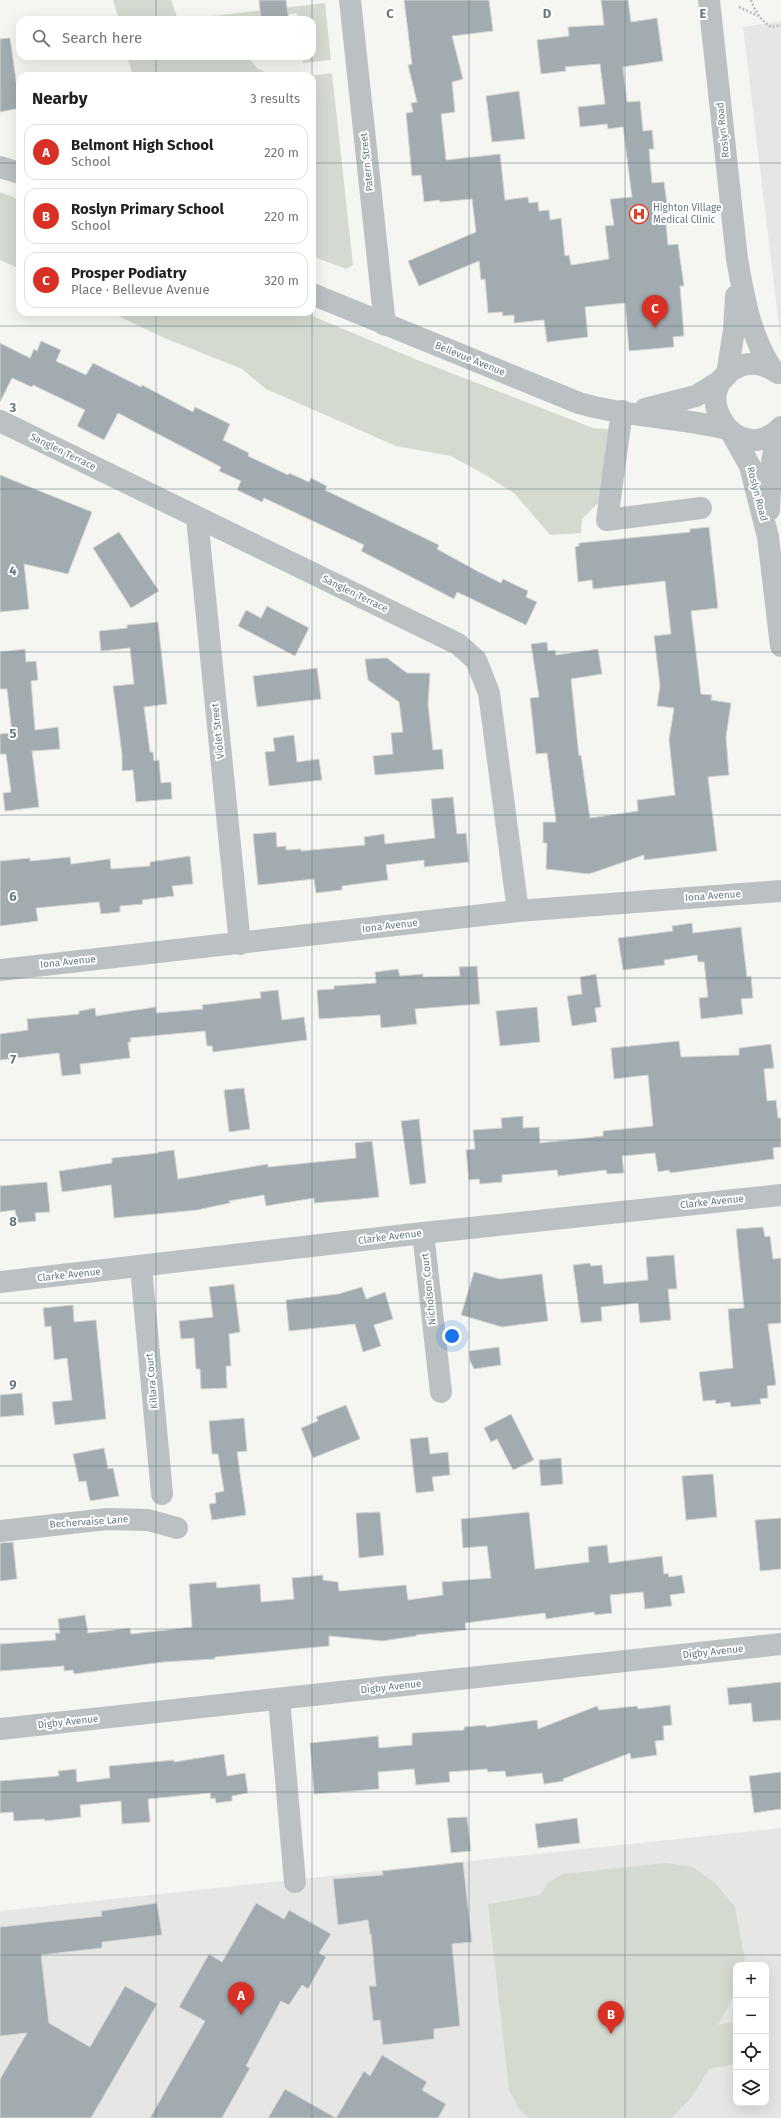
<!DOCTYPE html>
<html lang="en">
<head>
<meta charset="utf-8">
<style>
  :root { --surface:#fff; --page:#f2f2f2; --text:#202124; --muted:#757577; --line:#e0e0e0; --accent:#d93025 }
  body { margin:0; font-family:"Fira Sans",sans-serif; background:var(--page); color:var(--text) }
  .controls { position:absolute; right:12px; bottom:12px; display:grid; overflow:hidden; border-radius:8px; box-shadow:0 4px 16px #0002 }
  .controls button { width:36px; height:36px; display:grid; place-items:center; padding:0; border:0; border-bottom:1px solid var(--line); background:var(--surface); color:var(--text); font:20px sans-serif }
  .you { position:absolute; left:452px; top:1336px; width:14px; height:14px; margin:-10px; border:3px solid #fff; border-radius:50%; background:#1a73e8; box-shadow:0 0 0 6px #1a73e833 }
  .badge { display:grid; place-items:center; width:26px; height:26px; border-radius:50%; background:var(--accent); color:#fff; font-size:13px; font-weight:700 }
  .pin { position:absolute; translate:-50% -33px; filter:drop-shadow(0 1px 2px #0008) }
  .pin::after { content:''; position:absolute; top:21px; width:14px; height:12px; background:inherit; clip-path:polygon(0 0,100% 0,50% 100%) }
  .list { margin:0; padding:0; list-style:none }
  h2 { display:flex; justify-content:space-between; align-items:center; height:52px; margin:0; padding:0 16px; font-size:17px }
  h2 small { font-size:13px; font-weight:400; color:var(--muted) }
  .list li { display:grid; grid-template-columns:26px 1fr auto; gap:12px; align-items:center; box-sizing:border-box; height:56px; margin:0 8px 8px; padding:0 8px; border:1px solid var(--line); border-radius:12px }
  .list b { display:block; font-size:15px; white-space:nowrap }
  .list p { margin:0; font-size:13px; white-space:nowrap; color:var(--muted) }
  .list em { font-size:13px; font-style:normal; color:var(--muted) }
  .icon { flex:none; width:22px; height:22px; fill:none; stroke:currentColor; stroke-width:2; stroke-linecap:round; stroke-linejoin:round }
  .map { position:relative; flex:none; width:781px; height:2118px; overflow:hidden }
  .search { position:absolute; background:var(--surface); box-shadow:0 4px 16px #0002; left:16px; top:16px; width:300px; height:44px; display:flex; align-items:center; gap:10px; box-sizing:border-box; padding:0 14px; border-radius:12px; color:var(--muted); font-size:15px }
  .panel { position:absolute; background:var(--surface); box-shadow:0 4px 16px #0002; left:16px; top:72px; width:300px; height:244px; border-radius:12px }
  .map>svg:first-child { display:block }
  .built { fill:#e6e6e5; fill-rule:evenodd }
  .grass { fill:#d5dad1 }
  .building { fill:#a2acb0; stroke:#d6d6d4 }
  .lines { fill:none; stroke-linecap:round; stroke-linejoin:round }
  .path { stroke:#b8bbbd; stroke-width:2.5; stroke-dasharray:2 2; stroke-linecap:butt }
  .minor { stroke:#bbc1c3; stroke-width:22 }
  .grid { fill:none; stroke:#657881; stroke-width:1; stroke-opacity:0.55 }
  .labels { text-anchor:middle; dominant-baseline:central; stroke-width:4; stroke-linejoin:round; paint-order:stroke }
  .street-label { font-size:10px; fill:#657881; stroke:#fff }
  .poi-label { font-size:10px; fill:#657881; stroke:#fff; text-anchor:start }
  .grid-label { font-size:13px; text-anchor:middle; font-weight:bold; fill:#657881; stroke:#fff; stroke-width:4; stroke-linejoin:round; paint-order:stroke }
</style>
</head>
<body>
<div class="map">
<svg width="781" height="2118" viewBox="0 0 781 2118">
  <rect width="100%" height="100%" fill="#f5f5f1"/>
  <g class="built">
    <path d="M781 21V343L743 27Z"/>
    <path d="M781 1828V2118H0V1911ZM736 1965H766V2103H736Z"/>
  </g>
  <g class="grass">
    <path d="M113 0H171L178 20 325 3 331 60 303 63 302 56H312V20H298L297 13 250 20H119Z"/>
    <path d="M127 56H247L257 68 272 76H198L197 73 176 76H133Z"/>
    <path d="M332 73 353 265 346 269 312 256V76H310Z"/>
    <path d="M0 192 20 200V269L0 260Z"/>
    <path d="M110 312H303L415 359 593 428 609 429 604 497 582 519 581 533 550 535 515 494 489 477 451 456 396 446 266 389 242 369 162 337Z"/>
    <path d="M666 1863 693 1867 716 1884 735 1907 745 1961 744 1965H736V1991L718 2025 736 2021V2064L709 2069 691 2098 672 2118H528L519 2109 509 2090 488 1904 540 1895 549 1882 563 1874Z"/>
  </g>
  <g class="building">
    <path d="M259 0H286L289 20H261Z"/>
    <path d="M404 0H489L493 31 452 36 463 79 452 82 455 112 441 114 446 160 500 154 505 200 528 197 529 203 538 202 539 211 549 210 550 220 561 218 565 256 569 255 571 265 609 259 605 226 614 225 610 199 632 197 623 127 608 129 607 124 580 127 578 107 605 104 600 64 565 67 566 71 541 74 537 40 569 36 568 27 604 25 601 0H628L631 22 657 18 663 61 623 67 627 102 640 101 643 131 652 130 654 149H649L652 183 664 182 667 204H664L668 245 678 244 684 286H680L684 336 673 337 674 347 629 351 625 303 585 307 588 337 547 342 544 320 514 323V315L503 316 502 312 488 313 485 279 481 280 479 261 419 286 408 261 476 232 472 199 440 202 439 200 424 202 421 175 412 176 406 113 413 112 411 103 417 102 408 65 412 64Z"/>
    <path d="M10 38 20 108 0 112V39Z"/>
    <path d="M519 91 525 139 492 142 486 96Z"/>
    <path d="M41 341 61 350 56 361 86 375 93 363 141 387 142 385 193 412 195 407 230 424 223 440 249 453 248 456 288 475 289 473 309 482 311 478 327 486 325 490 439 545 437 549 477 571 501 583 503 579 528 591 526 597 537 602 526 625 457 592 454 599 361 551 364 545 264 498 262 502 237 490 241 481 219 471 221 467 118 413 104 440 77 426 85 410 33 385 32 387 12 378 0 402V343L30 358 34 349 37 351Z"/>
    <path d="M0 475 92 512 68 574 24 564 29 609 0 612Z"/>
    <path d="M709 527 718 608 691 611 701 694 712 695 711 700 731 703 726 737 729 775 708 777 717 851 644 860V855L589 874 546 869 547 843H543V822H556L547 753 536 754 530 698 539 697 531 644 547 642 548 651 555 650 556 655 598 649 602 674 571 679 579 756 581 755 590 818 638 811 637 800 675 795 669 740 674 708 657 706 660 686 654 636 671 634 665 581 593 589 592 580 578 582 575 547 579 546V543L690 532V529Z"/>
    <path d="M119 532 159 591 131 608 93 548Z"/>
    <path d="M267 606 309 628 295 656 238 626 246 610 261 618Z"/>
    <path d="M158 622 167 704 144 707 150 752H153L154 761 159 760 161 783 171 782 172 799 136 802 133 770 122 771V754L113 686 134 684 130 648 101 651 99 631 127 628V625Z"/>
    <path d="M25 649 26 662 36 661 38 680 31 681 35 730 58 727 60 749 32 751 39 807 5 811 3 793 11 792 6 754H0V734L12 733 7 689H0V652Z"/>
    <path d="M387 658 407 673H430L428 704 433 750 442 749 444 769 375 775 373 756 393 754 391 733 403 732 399 702 368 680 365 659Z"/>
    <path d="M317 668 321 699 257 707 253 676Z"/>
    <path d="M294 735 297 762 319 759 322 780 269 786 265 752 275 751 273 738Z"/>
    <path d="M453 797 457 834 466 833 469 862 424 867V860L386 865 388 880 342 886V890L316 893 314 879 258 885 253 834 276 832 277 847 286 846V850L301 849V851L365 845 364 837 384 834 385 844 435 838 431 799Z"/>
    <path d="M190 856 193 884 172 886 174 896 142 900 143 904 120 906V912L101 914 99 902 36 908 38 921 0 926V861L30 858V861L70 857 71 864 110 859 111 869 150 866V862Z"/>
    <path d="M692 923 693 933 741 927 747 977 751 976 753 998 741 999 743 1014 701 1019 699 998 708 997 704 962H698L697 955 664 960 665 965 623 970 618 938 673 931 672 926Z"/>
    <path d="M477 966 480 1004 415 1009 417 1024 381 1028 380 1015 319 1019 317 990 334 989V986L376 983 375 972 398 969 400 976 423 974V977L460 976 459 967Z"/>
    <path d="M596 974 601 1007 595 1008 597 1022 572 1026 567 996 582 994 580 977Z"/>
    <path d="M278 990 282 1020 304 1017 307 1040 213 1052 212 1046H207L205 1031 130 1038 131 1042H128L130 1058 80 1064 81 1074 62 1076 59 1053 0 1060V1034L28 1030 27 1019 79 1014V1011L95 1008 96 1016 156 1007V1013L203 1009 202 1005 261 998 260 992Z"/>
    <path d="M537 1007 540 1042 500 1046 496 1011Z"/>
    <path d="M679 1041 681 1057 739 1055V1048L771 1044 774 1068 764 1069 767 1101 776 1100 778 1118H781V1147L773 1148 774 1159 670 1173 669 1170 658 1172 655 1153 622 1156 624 1173 607 1174 606 1170 558 1176 557 1170 502 1175V1182L480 1184 479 1179 469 1180 466 1150 475 1149 473 1130 502 1128 501 1118 523 1116V1128L539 1127 540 1143 603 1136V1131L653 1126 648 1075 614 1079 611 1048Z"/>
    <path d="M244 1088 250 1129 229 1132 224 1090Z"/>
    <path d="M419 1119 426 1183 410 1185 401 1121Z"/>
    <path d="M372 1141 379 1197 361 1199 314 1203V1198L266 1206 264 1195 229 1201 230 1203 197 1210 114 1218 111 1185 62 1192 59 1171 112 1163V1158L158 1153V1152L174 1150 178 1179 268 1164V1167L356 1158 355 1143Z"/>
    <path d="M47 1182 50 1212 35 1213 36 1221 17 1223 15 1210 0 1212V1186Z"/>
    <path d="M763 1227 765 1237 770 1236 773 1259 781 1258V1323L768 1324 776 1385 767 1386 768 1398 760 1399 761 1404 731 1407 730 1402 716 1404 715 1400 703 1401 699 1372 733 1368 728 1309 744 1308 736 1229Z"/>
    <path d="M674 1255 677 1289H668L671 1320 640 1323 638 1303 601 1307 602 1321 581 1323 573 1265 590 1263 591 1266 602 1265 604 1284 648 1280 646 1257Z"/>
    <path d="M474 1272 500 1279 542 1274 548 1321 502 1327 461 1315Z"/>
    <path d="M234 1284 240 1332 229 1334 231 1366H226L227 1388 201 1389 200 1369H196L194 1338 181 1339 179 1321 213 1317 209 1287Z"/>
    <path d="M362 1287 366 1299 385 1292 393 1319 374 1325 381 1346 363 1352 355 1324 289 1331 286 1300 338 1294Z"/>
    <path d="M73 1305 74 1322 96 1320 106 1419 55 1425 52 1402 72 1400 67 1358 54 1360 51 1326 45 1327 43 1308Z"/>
    <path d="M499 1347 501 1365 474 1369 470 1361 469 1351Z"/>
    <path d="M22 1393 24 1415 0 1417V1395Z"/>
    <path d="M346 1405 360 1439 313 1458 301 1428 318 1421 316 1417Z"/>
    <path d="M511 1414 534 1460 513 1470 497 1439 491 1442 484 1428Z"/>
    <path d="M244 1418 247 1451 237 1452 246 1515 212 1520 209 1504 216 1503 215 1493 224 1491 218 1454H212L209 1421Z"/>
    <path d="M428 1437 430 1454 448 1452 450 1475 432 1477 434 1491 416 1493 410 1439Z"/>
    <path d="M104 1448 108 1469 113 1468 119 1496 90 1501 86 1481 79 1482 73 1454Z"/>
    <path d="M561 1458 563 1484 541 1486 539 1460Z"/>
    <path d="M713 1474 717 1517 686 1520 682 1476Z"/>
    <path d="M380 1512 384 1555 359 1558 356 1513Z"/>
    <path d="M529 1512 535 1569 589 1562 588 1547 607 1545 609 1563 662 1556 664 1574 668 1573 669 1577 682 1575 685 1593 670 1595 672 1606 645 1609 643 1592 610 1595 612 1613 595 1615 594 1612 546 1619 545 1613 465 1623 466 1630 416 1635V1636L382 1641 329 1636V1646L215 1657V1659L163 1662 74 1674 73 1670 64 1671V1666L0 1671V1644L56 1640 55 1633H60L58 1619 85 1615 88 1633 130 1628 131 1634 192 1627 189 1584 216 1582 217 1588 260 1584 261 1602 294 1599 292 1578 323 1575V1580L338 1582 339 1591 406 1585 408 1600 443 1595 442 1582 491 1578 487 1546 463 1548 461 1519Z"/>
    <path d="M781 1518V1569L760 1571 755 1520Z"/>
    <path d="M13 1542 17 1579 0 1581V1543Z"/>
    <path d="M781 1682V1720L753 1722 751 1703 729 1705 727 1688Z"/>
    <path d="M670 1705 672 1725 663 1726 664 1740 655 1741 657 1755 631 1759 630 1753 563 1779 564 1781 544 1784 542 1773 506 1777 505 1771 488 1772 487 1769 449 1772 450 1782 416 1785 414 1769 378 1772 379 1789 314 1794 310 1743 378 1736 379 1748 412 1745V1733L464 1730V1727L486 1725V1727L537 1720 538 1729 597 1706 599 1710 637 1706 638 1709Z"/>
    <path d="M224 1754 227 1776 245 1773 248 1793 232 1796V1801L216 1803 215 1798 211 1799 210 1793 148 1799 150 1822 122 1824 121 1801 80 1805 81 1817 45 1821 44 1819 14 1821 13 1812 0 1813V1781L59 1776 58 1771 76 1769 77 1782 110 1778 109 1766 174 1760V1762Z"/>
    <path d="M781 1772V1809L754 1813 749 1776Z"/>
    <path d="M467 1817 471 1851 451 1853 447 1818Z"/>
    <path d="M577 1818 580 1843 538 1848 535 1824Z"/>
    <path d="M463 1862 472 1942 452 1944 460 2026 434 2029V2039L383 2045 380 2020 373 2021 369 1986H376L371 1934H370L368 1920 338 1925 333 1879 383 1875 382 1871Z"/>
    <path d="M157 1903 162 1935 102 1942V1948L41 1955 49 2023 90 2047 125 1986 157 2004 91 2118H0V2079L27 2033 0 2036V1927L102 1916 101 1911Z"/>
    <path d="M256 1903 284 1919 289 1910 331 1934 319 1953 326 1957 308 1989 302 1985 289 2005 281 2001 246 2066 250 2068 222 2118H150L205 2021 179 2007 209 1954 222 1962Z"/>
    <path d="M382 2055 427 2082 422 2090 446 2104 438 2118H268L285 2089 336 2118 364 2071 370 2076Z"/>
  </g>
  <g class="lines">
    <g class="path">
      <path d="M751 0C755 11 760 20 771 27L781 25"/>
      <path d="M739 7 758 16"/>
    </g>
    <g class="minor">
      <path d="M350 0 385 325"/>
      <path d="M709 0 737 259C744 298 750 335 772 369"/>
      <path d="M0 167 20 173"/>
      <path d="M312 294 579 403C627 417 679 417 728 429"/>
      <path d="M778 373C767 365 754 361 740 366 683 389 738 472 781 427"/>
      <path d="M727 375 734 330 736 296"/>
      <path d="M645 409 696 396 723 379"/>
      <path d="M622 411 607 520 701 508"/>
      <path d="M0 421 458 644 476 660 489 693 518 911"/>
      <path d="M731 432 750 466 768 537 781 646"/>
      <path d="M769 510 771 467 778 430"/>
      <path d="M197 518 240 944"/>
      <path d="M0 970 518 911 781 891"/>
      <path d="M423 1233 441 1392"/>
      <path d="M141 1267 162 1494"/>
      <path d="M0 1282 423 1233 781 1195"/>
      <path d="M0 1531 107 1519 148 1520 177 1528"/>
      <path d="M279 1699 295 1882"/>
      <path d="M0 1729 781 1644"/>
    </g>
  </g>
  <path class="grid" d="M156 0V20M312 0V2118M469 0V2118M625 0V2118M156 56V76M0 163H20M312 163H781M156 312V2118M0 326H781M0 489H781M0 652H781M0 815H781M0 978H781M0 1140H781M0 1303H781M0 1466H781M0 1629H781M0 1792H781M0 1955H781"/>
  <defs>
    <g id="hospital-ring" transform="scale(1)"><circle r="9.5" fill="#fff" stroke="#db422c" stroke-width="1.5"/><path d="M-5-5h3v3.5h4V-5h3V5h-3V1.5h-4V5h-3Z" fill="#db422c"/></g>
  </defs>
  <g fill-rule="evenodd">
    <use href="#hospital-ring" x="639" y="214"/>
  </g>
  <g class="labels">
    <g class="street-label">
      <text transform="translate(723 130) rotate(-96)">Roslyn Road</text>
      <text transform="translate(367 162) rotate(-96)">Patern Street</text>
      <text transform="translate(470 359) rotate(22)">Bellevue Avenue</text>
      <text transform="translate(63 452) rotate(26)">Sanglen Terrace</text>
      <text transform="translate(757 494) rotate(75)">Roslyn Road</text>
      <text transform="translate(355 594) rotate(26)">Sanglen Terrace</text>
      <text transform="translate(218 731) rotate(-96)">Violet Street</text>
      <text transform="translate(713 896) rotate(-4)">Iona Avenue</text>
      <text transform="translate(390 926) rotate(-7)">Iona Avenue</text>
      <text transform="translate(68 962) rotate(-6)">Iona Avenue</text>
      <text transform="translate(712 1202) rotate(-6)">Clarke Avenue</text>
      <text transform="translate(390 1237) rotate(-7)">Clarke Avenue</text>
      <text transform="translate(69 1275) rotate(-6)">Clarke Avenue</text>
      <text transform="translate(429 1289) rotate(-96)">Nicholson Court</text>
      <text transform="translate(152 1381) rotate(-95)">Killara Court</text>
      <text transform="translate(89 1522) rotate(-4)">Bechervaise Lane</text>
      <text transform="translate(713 1652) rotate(-6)">Digby Avenue</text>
      <text transform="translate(391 1687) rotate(-6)">Digby Avenue</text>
      <text transform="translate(68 1722) rotate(-6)">Digby Avenue</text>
    </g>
    <g class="poi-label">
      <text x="653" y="208">Highton Village<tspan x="653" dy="12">Medical Clinic</tspan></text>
    </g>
  </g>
  <g class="grid-label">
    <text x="390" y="18">C</text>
    <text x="547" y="18">D</text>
    <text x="703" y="18">E</text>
    <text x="13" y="412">3</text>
    <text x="13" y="575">4</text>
    <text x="13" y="738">5</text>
    <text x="13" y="901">6</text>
    <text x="13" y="1064">7</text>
    <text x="13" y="1226">8</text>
    <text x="13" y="1389">9</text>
  </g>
</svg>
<div class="controls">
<button>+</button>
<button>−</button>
<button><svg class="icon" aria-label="locate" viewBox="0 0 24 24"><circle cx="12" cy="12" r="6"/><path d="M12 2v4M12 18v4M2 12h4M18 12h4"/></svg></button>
<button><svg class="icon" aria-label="layers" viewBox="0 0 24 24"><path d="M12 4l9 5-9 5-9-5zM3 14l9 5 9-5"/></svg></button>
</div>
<div class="you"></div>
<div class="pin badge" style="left:241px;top:2015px">A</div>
<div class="pin badge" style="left:611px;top:2034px">B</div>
<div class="pin badge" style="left:655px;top:328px">C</div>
<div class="search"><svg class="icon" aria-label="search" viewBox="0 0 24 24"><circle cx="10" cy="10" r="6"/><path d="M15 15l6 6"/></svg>Search here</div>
<section class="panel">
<h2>Nearby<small>3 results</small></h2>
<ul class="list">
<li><span class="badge">A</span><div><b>Belmont High School</b><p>School</p></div><em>220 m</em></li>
<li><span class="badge">B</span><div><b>Roslyn Primary School</b><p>School</p></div><em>220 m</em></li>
<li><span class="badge">C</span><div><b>Prosper Podiatry</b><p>Place · Bellevue Avenue</p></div><em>320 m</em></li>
</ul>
</section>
</div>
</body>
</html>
